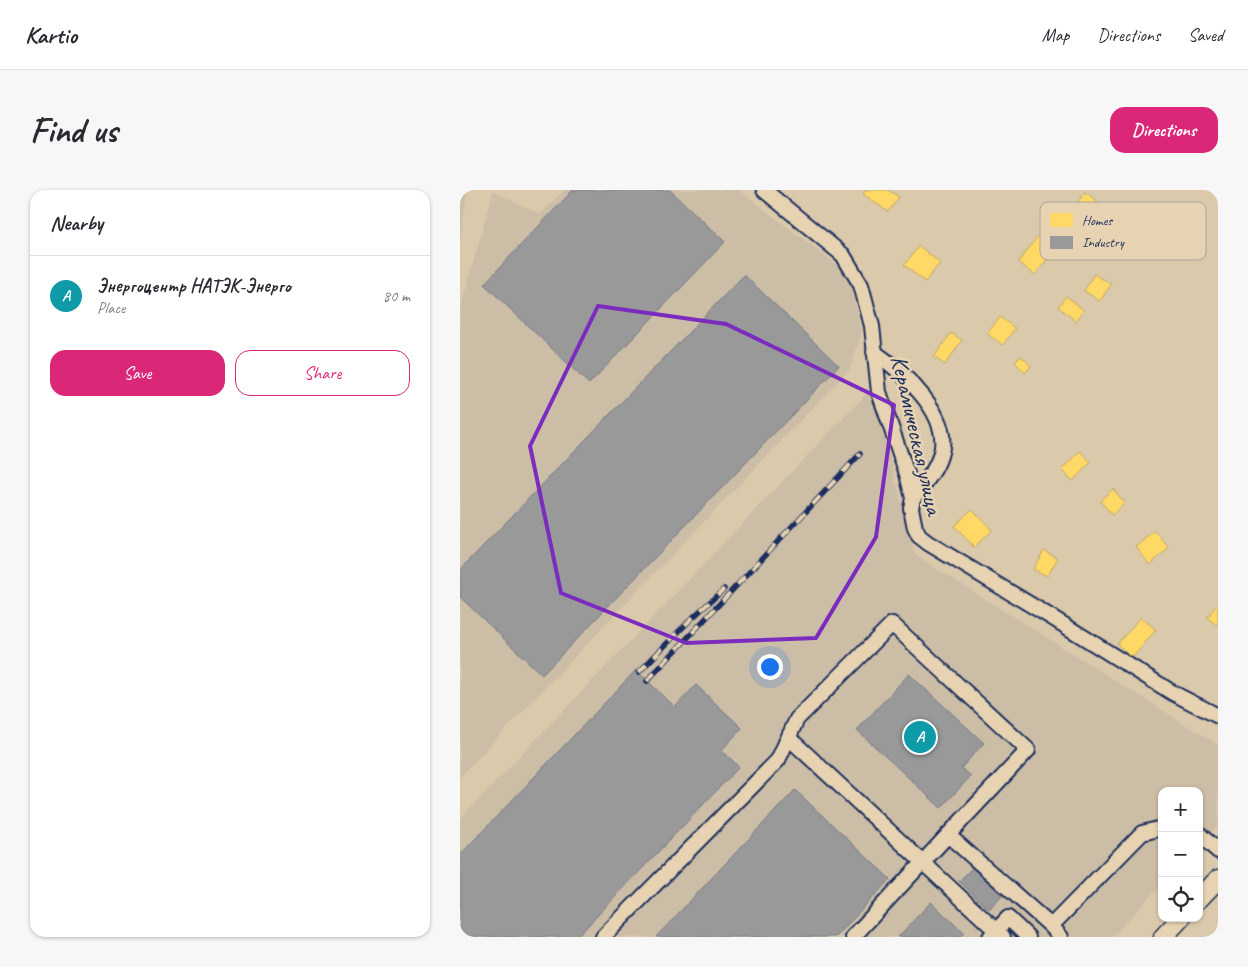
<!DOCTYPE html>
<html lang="en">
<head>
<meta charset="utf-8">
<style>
  :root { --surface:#fff; --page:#f7f7f7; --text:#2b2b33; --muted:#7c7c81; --line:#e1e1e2; --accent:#db2777 }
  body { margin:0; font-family:Caveat,sans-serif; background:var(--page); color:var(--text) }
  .controls { position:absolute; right:15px; bottom:15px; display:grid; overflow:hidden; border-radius:10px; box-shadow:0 1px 4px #0004 }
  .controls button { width:45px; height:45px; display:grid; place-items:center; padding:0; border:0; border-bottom:1px solid var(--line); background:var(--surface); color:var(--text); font:25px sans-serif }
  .you { position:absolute; left:309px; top:476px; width:18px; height:18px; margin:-12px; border:4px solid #fff; border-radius:50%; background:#1a73e8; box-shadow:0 0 0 8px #1a73e833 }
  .badge { display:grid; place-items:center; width:32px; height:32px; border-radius:50%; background:var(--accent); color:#fff; font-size:16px; font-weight:700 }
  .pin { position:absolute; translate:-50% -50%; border:2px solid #fff; box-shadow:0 1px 5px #0006 }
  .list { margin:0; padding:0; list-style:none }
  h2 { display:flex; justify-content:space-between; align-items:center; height:65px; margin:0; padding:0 20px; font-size:21px }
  h2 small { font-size:16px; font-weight:400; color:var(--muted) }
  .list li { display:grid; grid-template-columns:32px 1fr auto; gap:15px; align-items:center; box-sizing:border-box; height:80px; padding:0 20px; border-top:1px solid var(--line) }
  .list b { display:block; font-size:19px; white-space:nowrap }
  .list p { margin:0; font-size:16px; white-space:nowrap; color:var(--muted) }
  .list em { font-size:16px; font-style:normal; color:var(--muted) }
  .actions { display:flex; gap:10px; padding:15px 20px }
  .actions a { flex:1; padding:11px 0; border:1px solid var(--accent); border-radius:15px; text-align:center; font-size:18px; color:var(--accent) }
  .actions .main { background:var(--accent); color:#fff }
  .icon { flex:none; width:28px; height:28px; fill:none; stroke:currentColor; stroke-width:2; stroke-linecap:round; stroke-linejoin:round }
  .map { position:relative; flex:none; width:758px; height:747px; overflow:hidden; border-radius:15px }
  header { display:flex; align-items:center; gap:30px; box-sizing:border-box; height:70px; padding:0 25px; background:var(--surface); border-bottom:1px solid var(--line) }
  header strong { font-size:24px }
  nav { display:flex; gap:28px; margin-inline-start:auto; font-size:18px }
  .intro { display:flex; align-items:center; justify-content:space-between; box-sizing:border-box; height:120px; padding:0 30px }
  h1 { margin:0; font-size:35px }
  .button { padding:12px 22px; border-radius:15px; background:var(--accent); color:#fff; font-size:18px; font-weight:700 }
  main { display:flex; gap:30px; padding:0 30px }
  aside { flex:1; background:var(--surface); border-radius:15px; box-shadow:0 1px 4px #0004 }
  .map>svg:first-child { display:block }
  .built { fill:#ccbda6 }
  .homes { fill:#ffd966; stroke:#bba664 }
  .industry { fill:#999; stroke:#737987 }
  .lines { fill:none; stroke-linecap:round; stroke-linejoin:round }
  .minor-casing { stroke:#1b2f5e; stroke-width:18 }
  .major-casing { stroke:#1b2f5e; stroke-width:21 }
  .minor { stroke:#e7d3b1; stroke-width:14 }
  .major { stroke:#e7d3b1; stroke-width:18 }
  .rail-casing { stroke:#1b2f5e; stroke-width:5.5 }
  .rail { stroke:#e7d3b1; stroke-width:4; stroke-dasharray:11; stroke-linecap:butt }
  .marked { fill:none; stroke:#7b2cbf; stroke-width:4; stroke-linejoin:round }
  .labels { text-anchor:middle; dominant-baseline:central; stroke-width:5; stroke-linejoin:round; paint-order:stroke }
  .street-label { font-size:24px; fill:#1b2f5e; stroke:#e7d3b1 }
  .key { fill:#e7d3b1; stroke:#aaa298; stroke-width:1 }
  .key-label { font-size:14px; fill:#1b2f5e }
</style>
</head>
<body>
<header>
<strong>Kartio</strong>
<nav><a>Map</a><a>Directions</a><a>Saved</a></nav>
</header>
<div class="intro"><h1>Find us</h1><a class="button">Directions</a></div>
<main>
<aside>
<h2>Nearby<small></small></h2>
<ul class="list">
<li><span class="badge" style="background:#0f9aa8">A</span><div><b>Энергоцентр НАТЭК-Энерго</b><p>Place</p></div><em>80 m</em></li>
</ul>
<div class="actions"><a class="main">Save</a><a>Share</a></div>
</aside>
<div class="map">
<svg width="758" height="747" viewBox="0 0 758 747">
  <rect width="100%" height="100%" fill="#dbc9ac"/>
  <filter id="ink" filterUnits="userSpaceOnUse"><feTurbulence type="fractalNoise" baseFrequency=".02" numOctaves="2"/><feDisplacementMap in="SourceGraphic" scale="10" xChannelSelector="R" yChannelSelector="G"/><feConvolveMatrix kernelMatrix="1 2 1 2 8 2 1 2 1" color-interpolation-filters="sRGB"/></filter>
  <g filter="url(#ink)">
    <g class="built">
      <path d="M0 0H7L0 50Z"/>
      <path d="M104 0H279L388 83 402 141 390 179 0 587V120L33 1 80 25Z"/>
      <path d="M412 198 455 365 758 555V635L739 655V601H702V694L652 747H0V629Z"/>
    </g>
    <g class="homes">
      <path d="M405 0H428L439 7 428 22 403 4Z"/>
      <path d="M625 2 644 16 635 29 616 15Z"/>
      <path d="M579 45 596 58 575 85 558 72Z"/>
      <path d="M459 56 480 73 465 92 444 75Z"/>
      <path d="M634 84 651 94 640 111 624 101Z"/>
      <path d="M606 106 624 120 616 131 598 117Z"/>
      <path d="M540 127 555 138 543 155 527 144Z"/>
      <path d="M491 143 502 150 485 175 474 167Z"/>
      <path d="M561 166 571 176 565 183 555 172Z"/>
      <path d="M620 261 631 272 613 291 602 280Z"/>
      <path d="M653 299 665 313 652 325 640 311Z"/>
      <path d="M512 319 532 340 514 357 494 336Z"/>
      <path d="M695 341 709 358 690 375 676 357Z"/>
      <path d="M584 360 598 368 587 386 573 379Z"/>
      <path d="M758 414V433L756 435 747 427Z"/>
      <path d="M681 427 696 440 672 468 657 454Z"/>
    </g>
    <g class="industry">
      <path d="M113 0H210L265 52 129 194 24 94Z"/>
      <path d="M284 85 379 176 82 485 0 407V380Z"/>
      <path d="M176 480 215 517 236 495 282 538 262 560 279 577 117 747H0V665Z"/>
      <path d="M449 484 524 553 501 578 511 586 481 618 397 540Z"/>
      <path d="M335 600 430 689 376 747H196Z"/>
      <path d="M513 677 543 705 529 720 499 691Z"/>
      <path d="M471 712 504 743 500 747H438Z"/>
    </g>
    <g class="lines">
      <g class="minor-casing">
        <g id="minor">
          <path d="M304 0 383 65 401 95 412 136 419 202 447 284 453 308 451 318 455 338 459 346 468 353 596 430 713 503 758 526"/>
          <path d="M414 162C443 182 494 226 480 266 475 282 463 295 453 308"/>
          <path d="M329 548 543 747"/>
          <path d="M739 644 758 661"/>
          <path d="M591 736 601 747"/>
          <path d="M143 747 318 570 337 529 432 434 568 560 488 645 591 736 682 643 702 638"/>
          <path d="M393 747 488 645"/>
          <path d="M530 747 548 728 568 747"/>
        </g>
      </g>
      <g class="major-casing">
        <g id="major">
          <path d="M739 709 758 689"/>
          <path d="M703 747 721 728"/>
        </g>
      </g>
      <use href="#minor" class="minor"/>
      <use href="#major" class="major"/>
      <g class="rail-casing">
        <g id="rail">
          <path d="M179 482 230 430 264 399"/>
          <path d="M187 491 400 264"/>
        </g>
      </g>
      <use href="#rail" class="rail"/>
    </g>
  </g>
  <path class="marked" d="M138 116 266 134 434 215 416 347 356 448 226 453 101 403 70 256Z"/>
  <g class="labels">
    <g class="street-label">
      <text transform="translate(457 245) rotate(77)">Керамическая улица</text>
    </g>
  </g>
  <rect x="580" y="12" width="166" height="58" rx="8" class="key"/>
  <rect x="590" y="23" width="23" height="14" fill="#ffd966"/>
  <rect x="590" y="46" width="23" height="13" fill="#999"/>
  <g class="key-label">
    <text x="622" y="35">Homes</text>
    <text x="622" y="57">Industry</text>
  </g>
</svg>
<div class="controls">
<button>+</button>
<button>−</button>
<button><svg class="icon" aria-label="locate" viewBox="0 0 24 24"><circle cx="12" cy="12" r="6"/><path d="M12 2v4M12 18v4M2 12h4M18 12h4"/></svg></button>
</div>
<div class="you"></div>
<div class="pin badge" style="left:460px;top:547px;background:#0f9aa8">A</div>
</div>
</main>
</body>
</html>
